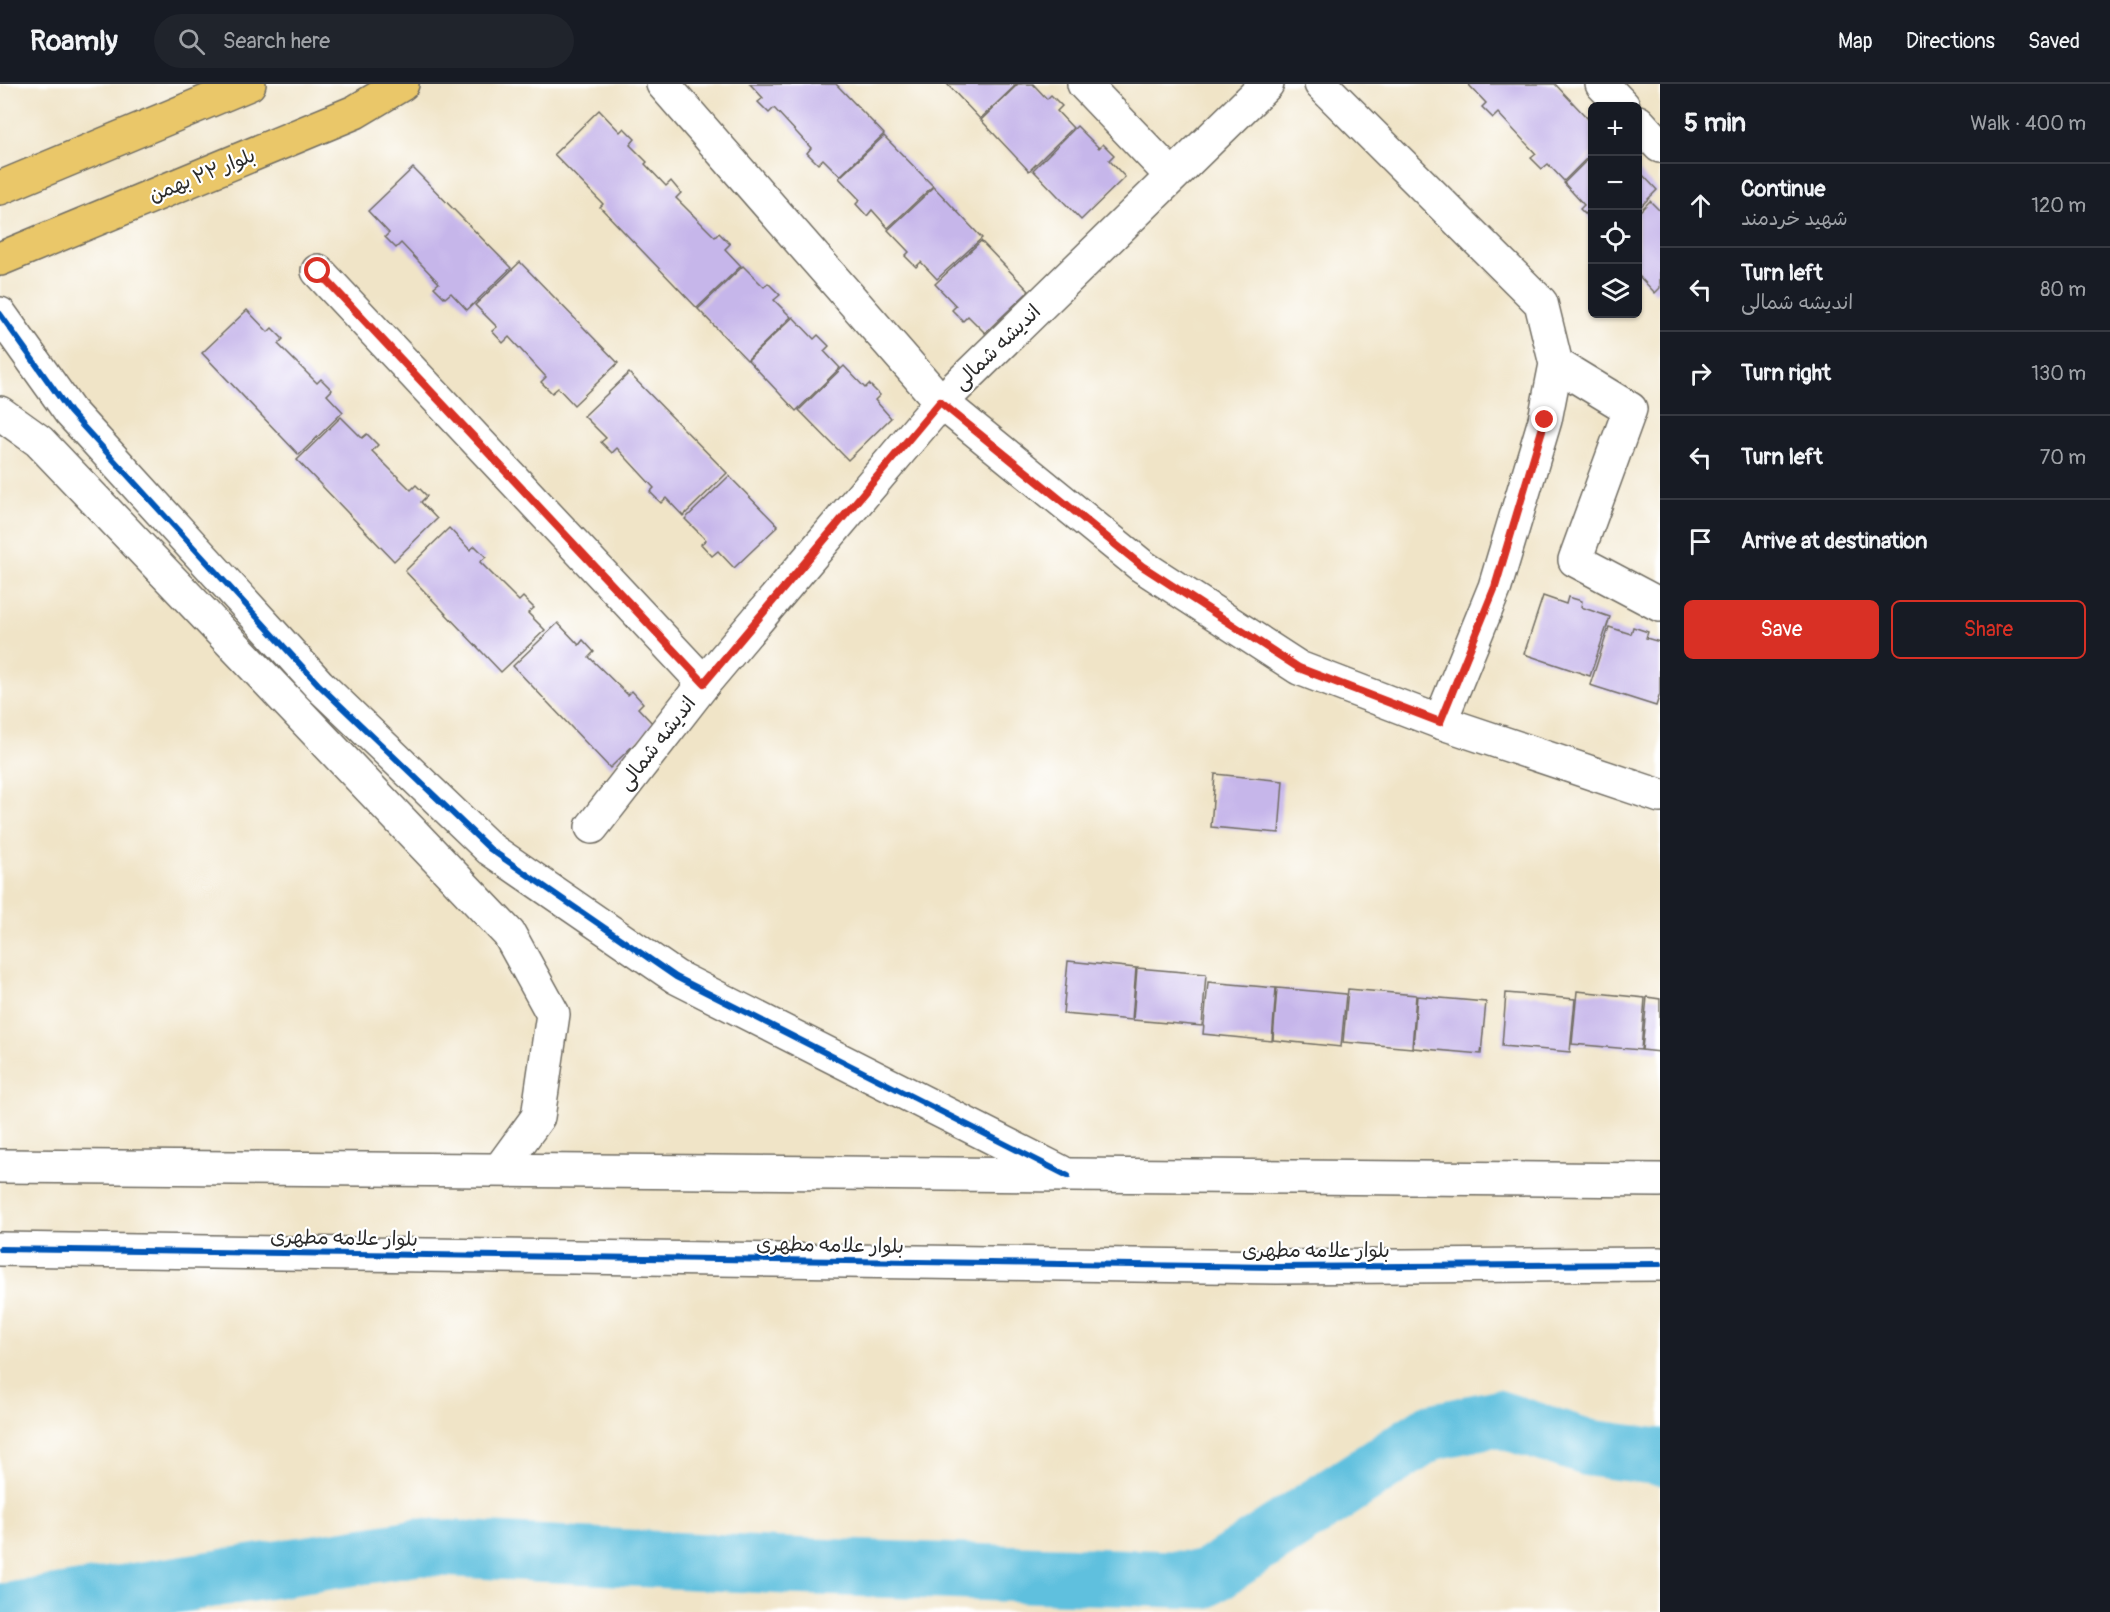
<!DOCTYPE html>
<html lang="en">
<head>
<meta charset="utf-8">
<style>
  :root { --surface:#171b24; --page:#20242c; --text:#f1f3f6; --muted:#9ea1a6; --line:#363941; --accent:#d93025 }
  body { margin:0; font-family:Pangolin,"Playpen Sans Arabic",sans-serif; background:var(--page); color:var(--text) }
  .controls { position:absolute; right:18px; top:18px; display:grid; overflow:hidden; border-radius:9px; box-shadow:0 2px 4px #0004 }
  .controls button { width:54px; height:54px; display:grid; place-items:center; padding:0; border:0; border-bottom:2px solid var(--line); background:var(--surface); color:var(--text); font:30px sans-serif }
  .stop { position:absolute; width:18px; height:18px; margin:-14px; border:4px solid #d93025; border-radius:50%; background:#fff }
  .stop.end { background:#d93025; border-color:#fff; box-shadow:0 2px 6px #0008 }
  .list { margin:0; padding:0; list-style:none }
  h2 { display:flex; justify-content:space-between; align-items:center; height:78px; margin:0; padding:0 24px; font-size:26px }
  h2 small { font-size:20px; font-weight:400; color:var(--muted) }
  .list li { display:grid; grid-template-columns:39px 1fr auto; gap:18px; align-items:center; box-sizing:border-box; height:84px; padding:0 24px; border-top:2px solid var(--line) }
  .list b { display:block; font-size:22px; white-space:nowrap }
  .list p { margin:0; font-size:20px; white-space:nowrap; color:var(--muted) }
  .list em { font-size:20px; font-style:normal; color:var(--muted) }
  .actions { display:flex; gap:12px; padding:18px 24px }
  .actions a { flex:1; padding:14px 0; border:2px solid var(--accent); border-radius:9px; text-align:center; font-size:21px; color:var(--accent) }
  .actions .main { background:var(--accent); color:#fff }
  .icon { flex:none; width:33px; height:33px; fill:none; stroke:currentColor; stroke-width:2; stroke-linecap:round; stroke-linejoin:round }
  .map { position:relative; flex:none; width:1660px; height:1528px; overflow:hidden }
  header { display:flex; align-items:center; gap:36px; box-sizing:border-box; height:84px; padding:0 30px; background:var(--surface); border-bottom:2px solid var(--line) }
  header strong { font-size:28px }
  nav { display:flex; gap:33px; margin-inline-start:auto; font-size:21px }
  .search { width:420px; height:54px; background:var(--page); display:flex; align-items:center; gap:15px; box-sizing:border-box; padding:0 21px; border-radius:33px; color:var(--muted); font-size:22px }
  main { display:flex }
  aside { flex:1; background:var(--surface) }
  .map>svg:first-child { display:block }
  .lines { fill:none; stroke-linecap:round; stroke-linejoin:round }
  .river { stroke:#5fc0de; stroke-width:57 }
  .building { fill:#c6b6ea }
  .minor-casing { stroke:#706c62; stroke-width:36 }
  .major-casing { stroke:#706c62; stroke-width:36 }
  .minor { stroke:#fff; stroke-width:33 }
  .major { stroke:#eac769; stroke-width:33 }
  .cycleway-casing { stroke:#fff; stroke-width:10 }
  .cycleway { stroke:#0057b8; stroke-width:6 }
  .route { stroke:#d93025; stroke-width:8 }
  .labels { text-anchor:middle; dominant-baseline:central; stroke-width:4.5; stroke-linejoin:round; paint-order:stroke }
  .street-label { font-size:20px; fill:#2b2b2b; stroke:#fff }
</style>
</head>
<body>
<header>
<strong>Roamly</strong>
<div class="search"><svg class="icon" aria-label="search" viewBox="0 0 24 24"><circle cx="10" cy="10" r="6"/><path d="M15 15l6 6"/></svg>Search here</div>
<nav><a>Map</a><a>Directions</a><a>Saved</a></nav>
</header>
<main>
<div class="map">
<svg width="1660" height="1528" viewBox="0 0 1660 1528">
  <rect width="100%" height="100%" fill="#fff"/>
  <filter id="ink" filterUnits="userSpaceOnUse"><feTurbulence type="fractalNoise" baseFrequency=".0167" numOctaves="2"/><feDisplacementMap in="SourceGraphic" scale="12" xChannelSelector="R" yChannelSelector="G"/><feConvolveMatrix kernelMatrix="1 2 1 2 8 2 1 2 1" color-interpolation-filters="sRGB"/></filter>
  <filter id="wash" filterUnits="userSpaceOnUse"><feTurbulence type="fractalNoise" baseFrequency=".008" numOctaves="4" result="noise"/><feDisplacementMap in="SourceGraphic" scale="24" xChannelSelector="R" yChannelSelector="G"/><feGaussianBlur stdDeviation="1.35" result="paint"/><feColorMatrix in="noise" values="0 0 0 0 0 0 0 0 0 0 0 0 0 0 0 0 0 1.4 0 .05"/><feComposite in="paint" operator="in"/></filter>
  <g filter="url(#wash)">
    <rect width="100%" height="100%" fill="#f0e4c7"/>
    <g class="lines">
      <path class="river" d="M2 1528 419 1463 786 1482 1204 1496 1431 1348 1496 1334 1589 1364 1660 1373"/>
    </g>
    <g id="blocks">
      <g class="building">
        <path d="M750 0H836L884 50 840 92 823 75 818 80 807 69 811 64 774 24 769 29 758 18 763 14Z"/>
        <path d="M947 0H1017L980 35Z"/>
        <path d="M1018 0H1033L1047 15 1051 11 1062 22 1057 27 1073 44 1029 87 981 36Z"/>
        <path d="M1468 0H1555L1592 39V69L1564 97 1548 80 1542 85 1531 74 1536 70 1498 29 1493 34 1482 23 1486 19Z"/>
        <path d="M599 26 620 48 624 44 635 55 630 61 647 78 645 80 666 102 671 97 681 109 676 114 715 153 719 149 730 160 725 165 741 182 697 224 600 123 603 120 554 70Z"/>
        <path d="M1077 42 1099 64 1103 60 1114 71 1109 76 1125 93 1081 136 1033 86Z"/>
        <path d="M884 52 933 102 888 144 872 126 867 132 856 120 860 116 839 94Z"/>
        <path d="M1592 71V135L1591 136 1580 125 1584 121 1564 99Z"/>
        <path d="M413 84 511 184 467 226 451 209 445 214 434 203 439 199 401 159 396 164 385 153 389 149 368 127Z"/>
        <path d="M1638 86 1657 106 1638 125Z"/>
        <path d="M934 103 982 154 937 195 921 178 916 183 905 172 909 168 888 146Z"/>
        <path d="M1650 117 1660 127V204L1655 209 1638 191V129Z"/>
        <path d="M981 157 1029 207 985 249 968 232 963 237 952 226 956 222 935 200Z"/>
        <path d="M520 178 618 279 574 321 558 304 552 309 541 298 546 293 509 253 503 259 492 247 497 243 475 221Z"/>
        <path d="M743 182 764 203 768 199 780 211 774 216 791 233 747 276 698 225Z"/>
        <path d="M247 226 268 248 272 244 283 255 278 260 317 299 321 295 332 306 327 311 343 328 299 371 202 269Z"/>
        <path d="M793 233 814 255 818 251 829 262 824 267 840 284 796 327 748 276Z"/>
        <path d="M844 282 865 304 869 300 880 311 875 316 891 334 848 376 799 326Z"/>
        <path d="M629 289 727 389 683 432 666 414 661 419 650 408 654 404 617 364 612 369 601 358 606 354 584 332Z"/>
        <path d="M341 333 362 354 367 350 378 361 372 367 411 406 416 401 427 412 421 418 437 435 394 477 297 376Z"/>
        <path d="M729 392 778 442 734 484 718 467 712 472 701 460 706 456 685 435Z"/>
        <path d="M449 444 470 466 475 462 486 473 480 478 519 517 523 513 534 524 528 529 545 546 501 588 405 487Z"/>
        <path d="M1543 512 1566 520 1568 513 1582 517 1581 523 1610 533 1590 592 1524 570Z"/>
        <path d="M558 539 579 561 583 556 594 568 589 573 628 611 632 607 643 619 638 624 654 641 610 684 513 582Z"/>
        <path d="M1609 543 1631 550 1633 543 1648 548 1646 554 1660 558V610L1656 622 1590 601Z"/>
        <path d="M1215 690 1283 697 1279 749 1211 743Z"/>
        <path d="M1068 877 1136 884 1132 936 1063 930Z"/>
        <path d="M1137 884 1206 890 1202 942 1133 936Z"/>
        <path d="M1208 898 1276 904 1272 957 1203 950Z"/>
        <path d="M1277 904 1346 910 1341 963 1273 956Z"/>
        <path d="M1348 905 1416 911 1412 964 1343 958Z"/>
        <path d="M1577 907 1645 914 1641 966 1572 960Z"/>
        <path d="M1506 909 1575 915 1570 968 1502 962Z"/>
        <path d="M1417 912 1486 918 1481 970 1413 964Z"/>
        <path d="M1647 913 1660 915V968L1642 966Z"/>
      </g>
    </g>
  </g>
  <g filter="url(#ink)">
    <use href="#blocks" fill-opacity="0" stroke="#706c62" stroke-width="1.5"/>
    <g class="lines">
      <g class="minor-casing">
        <g id="minor">
          <path d="M663 0 941 318 1142 482 1299 584 1440 638 1660 712"/>
          <path d="M1084 0 1172 92"/>
          <path d="M1321 0 1541 219 1556 280 1545 336 1495 503 1440 638"/>
          <path d="M1602 0 1623 22"/>
          <path d="M1638 38 1660 62"/>
          <path d="M318 187 704 599"/>
          <path d="M0 230 70 328 319 601 490 765 676 893 1061 1088"/>
          <path d="M1556 280 1630 325 1575 476 1660 521"/>
          <path d="M0 329 39 357 509 850 553 930 538 1033 500 1085"/>
          <path d="M592 743 704 599 941 318 1267 0"/>
          <path d="M0 1082 1660 1096"/>
          <path d="M0 1165 1277 1183 1660 1180"/>
        </g>
      </g>
      <g class="major-casing">
        <g id="major">
          <path d="M0 104 249 0"/>
          <path d="M0 175 355 28 402 0"/>
        </g>
      </g>
      <use href="#minor" class="minor"/>
      <use href="#major" class="major"/>
      <g class="cycleway-casing">
        <g id="cycleway">
          <path d="M0 230 70 328 319 601 490 765 676 893 1068 1092"/>
          <path d="M0 1165 1277 1183 1660 1180"/>
        </g>
      </g>
      <use href="#cycleway" class="cycleway"/>
    </g>
  </g>
  <g class="lines" filter="url(#ink)">
    <path class="route" d="M318 187 704 599 940 318 1142 482 1299 584 1440 638 1495 503 1545 336"/>
  </g>
  <g class="labels">
    <g class="street-label">
      <text transform="translate(202 91) rotate(-22)">بلوار ۲۲ بهمن</text>
      <text transform="translate(997 263) rotate(-44)">اندیشه شمالی</text>
      <text transform="translate(657 659) rotate(-52)">اندیشه شمالی</text>
      <text transform="translate(344 1154) rotate(1)">بلوار علامه مطهری</text>
      <text transform="translate(830 1161) rotate(1)">بلوار علامه مطهری</text>
      <text x="1316" y="1166">بلوار علامه مطهری</text>
    </g>
  </g>
</svg>
<div class="controls">
<button>+</button>
<button>−</button>
<button><svg class="icon" aria-label="locate" viewBox="0 0 24 24"><circle cx="12" cy="12" r="6"/><path d="M12 2v4M12 18v4M2 12h4M18 12h4"/></svg></button>
<button><svg class="icon" aria-label="layers" viewBox="0 0 24 24"><path d="M12 4l9 5-9 5-9-5zM3 14l9 5 9-5"/></svg></button>
</div>
<div class="stop" style="left:318px;top:187px"></div>
<div class="stop end" style="left:1545px;top:336px"></div>
</div>
<aside>
<h2>5 min<small>Walk · 400 m</small></h2>
<ul class="list">
<li><svg class="icon" aria-label="ahead" viewBox="0 0 24 24"><path d="M12 20V5M6 11l6-6 6 6"/></svg><div><b>Continue</b><p>شهید خردمند</p></div><em>120 m</em></li>
<li><svg class="icon" aria-label="left" viewBox="0 0 24 24"><path d="M17 20v-9H6M10 6l-5 5 5 5"/></svg><div><b>Turn left</b><p>اندیشه شمالی</p></div><em>80 m</em></li>
<li><svg class="icon" aria-label="right" viewBox="0 0 24 24"><path d="M7 20v-9h11M14 6l5 5-5 5"/></svg><div><b>Turn right</b></div><em>130 m</em></li>
<li><svg class="icon" aria-label="left" viewBox="0 0 24 24"><path d="M17 20v-9H6M10 6l-5 5 5 5"/></svg><div><b>Turn left</b></div><em>70 m</em></li>
<li><svg class="icon" aria-label="arrive" viewBox="0 0 24 24"><path d="M6 21V4h12l-3 4 3 4H6"/></svg><div><b>Arrive at destination</b></div></li>
</ul>
<div class="actions"><a class="main">Save</a><a>Share</a></div>
</aside>
</main>
</body>
</html>
